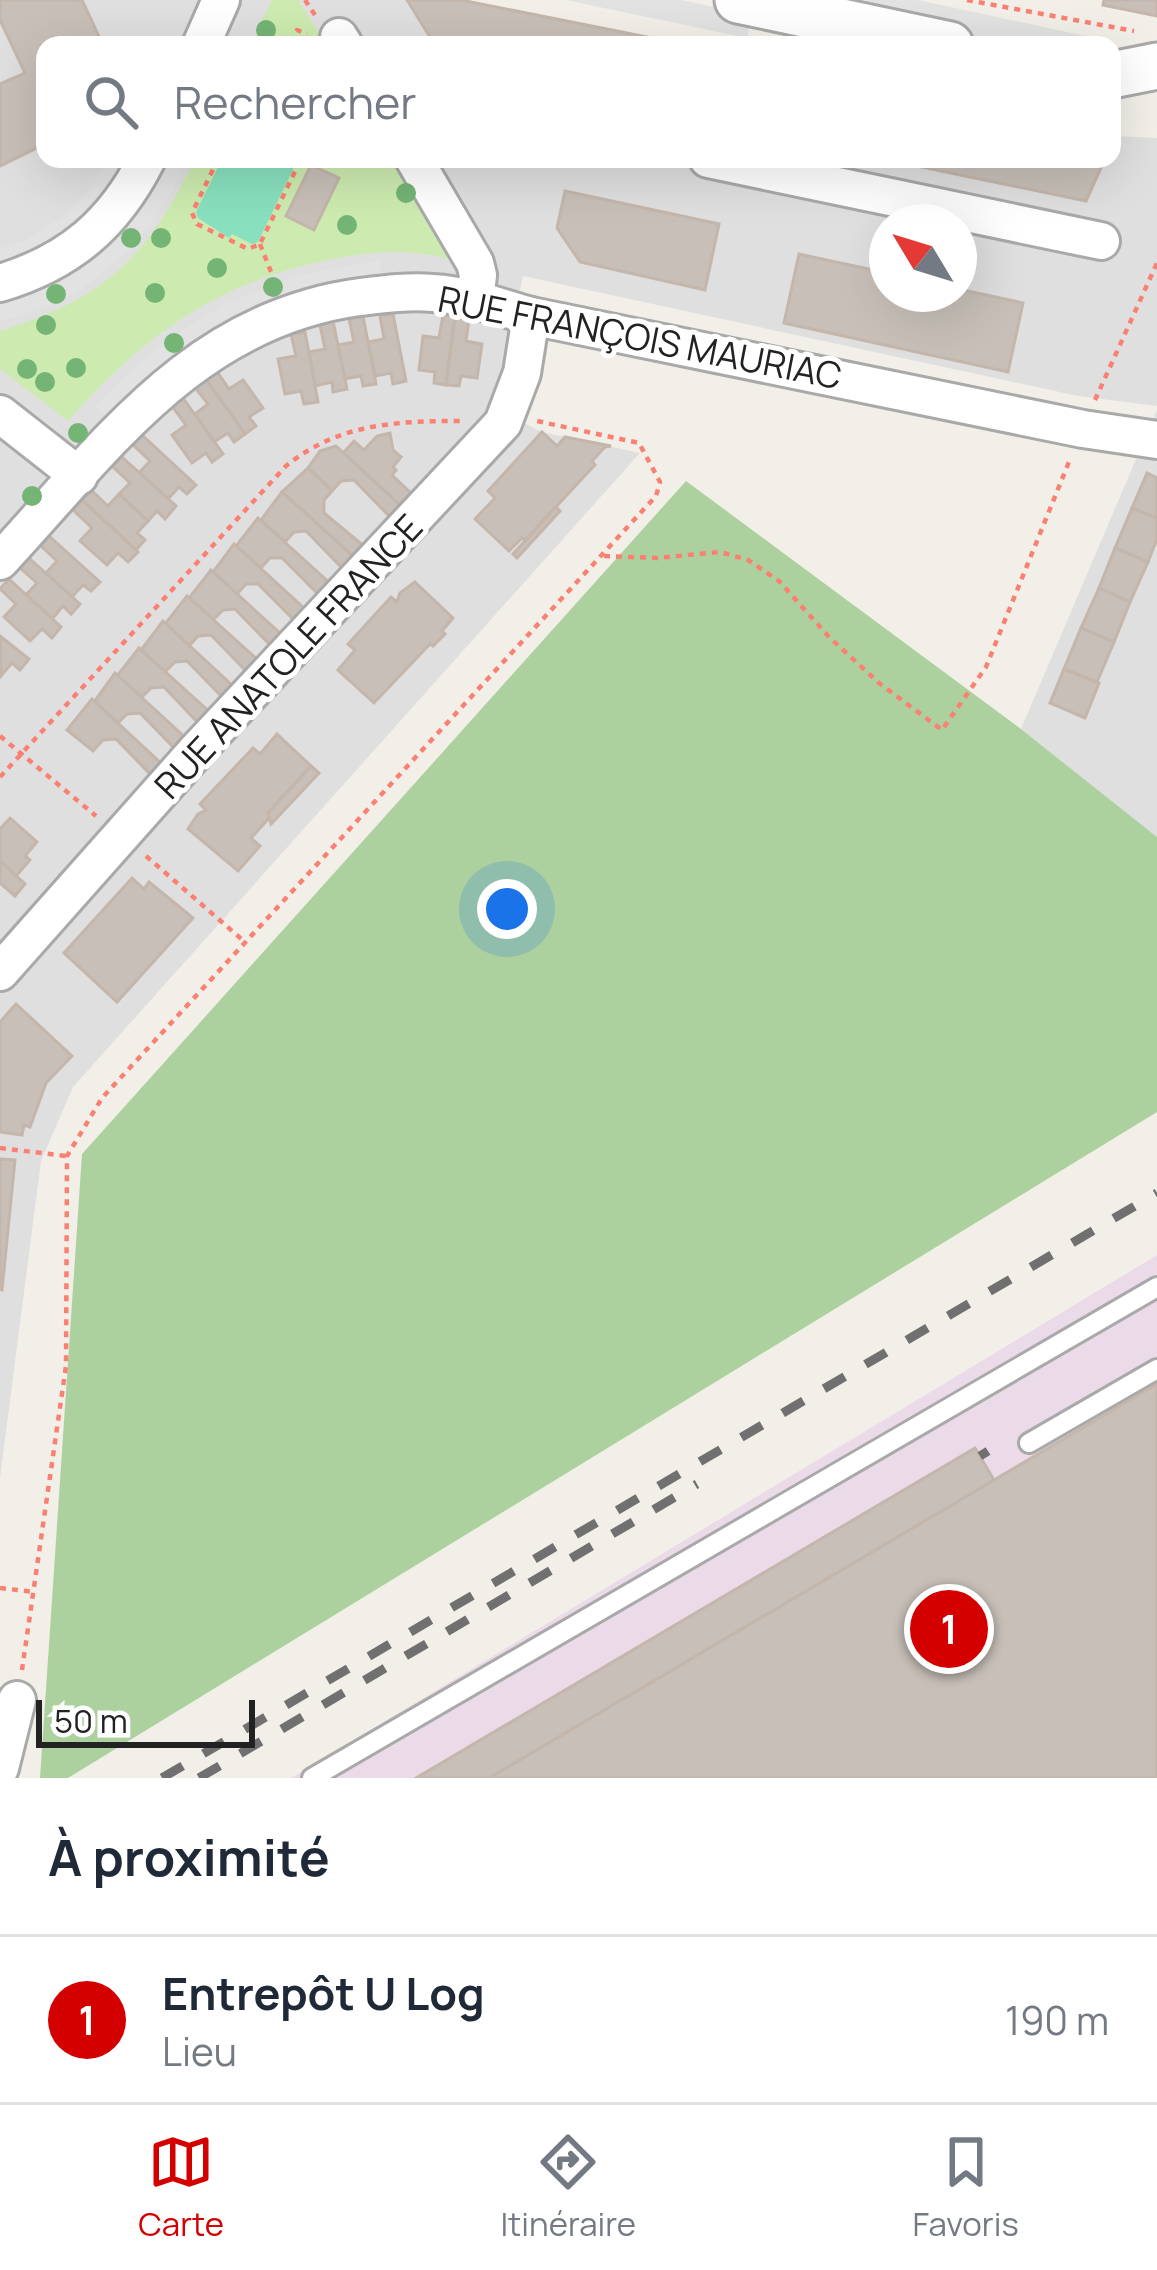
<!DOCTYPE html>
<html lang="fr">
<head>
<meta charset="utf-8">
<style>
  :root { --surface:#fff; --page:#f2f2f3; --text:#1f2937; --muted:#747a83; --line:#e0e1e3; --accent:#d40000 }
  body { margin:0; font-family:Manrope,sans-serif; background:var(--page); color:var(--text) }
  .compass { position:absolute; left:869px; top:204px; width:108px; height:108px; border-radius:50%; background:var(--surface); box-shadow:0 12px 48px #0002; rotate:308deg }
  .scale { position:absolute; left:36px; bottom:30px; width:219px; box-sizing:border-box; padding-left:12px; border:6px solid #222; border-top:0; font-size:33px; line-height:42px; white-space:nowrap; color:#222; -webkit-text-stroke:9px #fff; paint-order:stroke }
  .you { position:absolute; left:507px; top:909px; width:42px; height:42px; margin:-30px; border:9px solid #fff; border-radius:50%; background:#1a73e8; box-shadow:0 0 0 18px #1a73e833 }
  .badge { display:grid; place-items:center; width:78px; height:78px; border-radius:50%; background:var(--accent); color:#fff; font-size:39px; font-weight:700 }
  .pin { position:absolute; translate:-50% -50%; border:6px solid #fff; box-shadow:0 3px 12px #0006 }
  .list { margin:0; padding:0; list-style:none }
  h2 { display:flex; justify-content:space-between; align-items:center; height:156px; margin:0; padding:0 48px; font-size:51px }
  h2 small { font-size:39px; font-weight:400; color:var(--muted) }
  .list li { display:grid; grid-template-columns:78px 1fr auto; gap:36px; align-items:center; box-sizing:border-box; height:168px; padding:0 48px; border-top:3px solid var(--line) }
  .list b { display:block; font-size:45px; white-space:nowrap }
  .list p { margin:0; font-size:39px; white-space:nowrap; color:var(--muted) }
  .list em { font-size:39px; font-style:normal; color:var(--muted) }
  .icon { flex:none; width:66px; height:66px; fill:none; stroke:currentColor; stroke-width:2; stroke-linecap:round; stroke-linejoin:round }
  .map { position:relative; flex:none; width:1157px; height:1778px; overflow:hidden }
  .search { position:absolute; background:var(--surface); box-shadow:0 12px 48px #0002; left:36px; right:36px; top:36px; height:132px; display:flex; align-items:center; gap:30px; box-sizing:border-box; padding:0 42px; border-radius:24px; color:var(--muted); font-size:45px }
  .sheet { height:324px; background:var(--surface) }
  nav { display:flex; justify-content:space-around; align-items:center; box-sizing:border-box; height:168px; border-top:3px solid var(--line); background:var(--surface); font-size:33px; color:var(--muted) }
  nav a { display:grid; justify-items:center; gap:6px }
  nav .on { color:var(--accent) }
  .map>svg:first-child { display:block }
  .residential { fill:#e0dfdf; fill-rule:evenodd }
  .industrial { fill:#ebdbe8 }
  .grass { fill:#cdebb0 }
  .forest { fill:#add19e }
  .pitch { fill:#88e0be }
  .parking { fill:#e2e2e2 }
  .building { fill:#c7bfb8; stroke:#c4b6ab; stroke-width:3 }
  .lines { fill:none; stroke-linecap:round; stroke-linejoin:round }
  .service-casing { stroke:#a9a9a9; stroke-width:24 }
  .minor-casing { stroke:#a9a9a9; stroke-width:42 }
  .tertiary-casing { stroke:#a9a9a9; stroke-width:51 }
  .path { stroke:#fa8072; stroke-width:4.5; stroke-dasharray:6 6; stroke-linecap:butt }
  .service { stroke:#fff; stroke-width:18 }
  .minor { stroke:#fff; stroke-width:36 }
  .tertiary { stroke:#fff; stroke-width:45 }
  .rail { stroke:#707070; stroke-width:9; stroke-dasharray:24 24; stroke-linecap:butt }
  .tree { fill:#74b475 }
  .labels { text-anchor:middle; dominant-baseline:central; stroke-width:10; stroke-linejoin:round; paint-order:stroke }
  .street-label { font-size:36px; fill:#222; stroke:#fff }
</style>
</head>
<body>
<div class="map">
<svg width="1157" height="1778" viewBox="0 0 1157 1778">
  <rect width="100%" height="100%" fill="#f2efe9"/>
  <g class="residential">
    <path d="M0 0H461L687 45H45V159H1112V136L1157 138V406L1078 396 523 276 494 408 542 432 640 453 73 1087 41 1161 0 1478ZM887 222H959V294H887Z"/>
    <path d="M1157 410V837L1021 729Z"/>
  </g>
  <path class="industrial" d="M1157 1255V1778H291Z"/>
  <g class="grass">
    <path d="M272 0H298L327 45H250Z"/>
    <path d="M195 159H401L463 263C416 248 377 250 328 260 216 283 143 336 68 421L0 369V331C106 298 147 258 195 159Z"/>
  </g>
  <path class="forest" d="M686 481 1021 729 1157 837V1112L68 1778H40L82 1154Z"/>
  <path class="pitch" d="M222 159H298L258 242 252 244 232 234 229 238 198 218 196 212Z"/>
  <g class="parking">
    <path d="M566 0H681L752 15 747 38Z"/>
    <path d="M866 0H918L1090 37 1088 45H1011L864 13Z"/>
    <path d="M109 159H131L79 231 0 268V248L26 240 64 216 87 193Z"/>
    <path d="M157 159H186L173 190 133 248 78 292 44 309 0 321V294Z"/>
    <path d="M380 260 381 286 359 288 115 423 95 406 157 347 224 304 299 275Z"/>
  </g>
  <g class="building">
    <path d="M0 0H82L103 45H45V144L0 166V84L25 73 0 20Z"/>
    <path d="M407 0H461L687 45H435Z"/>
    <path d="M1104 0H1157V16L1103 5Z"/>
    <path d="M883 159H1105L1086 201Z"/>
    <path d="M311 165 339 178 314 230 286 216Z"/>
    <path d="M565 191 719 224 705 290 580 262 557 228Z"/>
    <path d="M799 254 887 273V294H959V289L1023 303 1008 372 784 323Z"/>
    <path d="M393 314 406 381 393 384 391 373 375 376 368 342 384 339 380 316Z"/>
    <path d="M443 315 455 316 446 385 434 383 435 372 419 370 423 336 439 338Z"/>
    <path d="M363 316 376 384 363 386 361 376 344 379 338 345 354 342 349 319Z"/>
    <path d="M455 316 469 319 466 341 482 344 477 378 461 376 459 386 446 385Z"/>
    <path d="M333 321 347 389 333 392 332 382 315 386 309 352 325 349 320 325Z"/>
    <path d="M305 332 318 402 304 404 301 391 285 394 278 359 296 356 291 334Z"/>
    <path d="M216 370 229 389 243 380 263 408 249 417 256 426 245 434 205 378Z"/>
    <path d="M205 378 245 434 234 442 228 433 214 442 195 414 208 404 194 386Z"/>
    <path d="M183 398 223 454 212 462 206 453 192 463 172 435 186 425 172 406Z"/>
    <path d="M542 432 557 446 565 437 611 446 605 447 592 461 595 465 525 540 522 538 509 551 475 519 495 498 488 491Z"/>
    <path d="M390 433 393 450 401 457 393 467 396 470 392 475 413 495 402 507 343 453 354 441 364 450 377 436Z"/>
    <path d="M142 435 196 485 187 494 179 487 168 499 139 473 150 461 133 445Z"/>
    <path d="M336 446 402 507 391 518 354 480 341 481 332 491 308 468 320 451Z"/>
    <path d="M122 457 176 506 165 519 157 511 148 521 119 494 130 483 112 466Z"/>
    <path d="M308 468 332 491 324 500V513L365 547 355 558 282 492Z"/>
    <path d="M1147 473 1157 478V518L1132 508Z"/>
    <path d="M91 490 108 506 119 494 148 521 137 533 145 540 136 550 82 500Z"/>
    <path d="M282 492 355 558 344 570 306 531 294 532 285 542 261 520Z"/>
    <path d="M82 500 138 552 128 562 118 553 107 565 80 541 92 528 73 510Z"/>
    <path d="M556 507 560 511 517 558 513 554Z"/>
    <path d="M1132 508 1157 518V539L1148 562 1115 548Z"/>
    <path d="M258 518 331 584 320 596 282 558H270L261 568 236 546Z"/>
    <path d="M49 536 100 582 91 591 83 585 72 597 46 573 57 561 40 545Z"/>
    <path d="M234 544 306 610 296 622 258 584H246L237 594 213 572Z"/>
    <path d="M1115 548 1148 562 1130 602 1099 588Z"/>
    <path d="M29 558 80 604 71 614 63 606 52 619 26 595 37 583 20 568Z"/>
    <path d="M211 570 283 636 273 648 235 609 223 610 213 620 189 598Z"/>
    <path d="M9 579 61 627 52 638 42 629 30 641 4 617 16 604 0 589Z"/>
    <path d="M415 582 453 618 442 631 445 634 433 646 430 644 374 703 338 670 355 650 348 644 391 597 397 602 400 593Z"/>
    <path d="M1099 588 1130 602 1114 642 1081 628Z"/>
    <path d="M187 596 260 662 249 674 211 635 198 636 189 646 165 624Z"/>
    <path d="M163 621 235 688 225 700 187 661 175 662 165 672 141 650Z"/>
    <path d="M1081 628 1114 642 1097 682 1064 669Z"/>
    <path d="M0 636 29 659 20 670 12 663 1 676Z"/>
    <path d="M139 648 212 714 201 726 164 687 151 688 142 697 117 676Z"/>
    <path d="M1064 669 1099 683 1085 718 1050 703Z"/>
    <path d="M115 673 188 740 177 751 140 713 127 714 118 723 94 702Z"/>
    <path d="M92 699 164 766 153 777 116 739 103 740 93 751 67 730Z"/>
    <path d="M277 734 311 766 268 813 271 816 251 838 260 846 238 871 188 829 198 814 206 810 200 804 253 748 260 754Z"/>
    <path d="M311 766 319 773 271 824 268 813Z"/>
    <path d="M10 818 37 842 25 856 30 860 16 876 0 861V829Z"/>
    <path d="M0 861 25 884 15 896 0 883Z"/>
    <path d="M132 878 144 889 149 882 193 918 117 1002 64 953Z"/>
    <path d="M16 1004 72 1056 46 1083 30 1127 24 1125 22 1135 0 1132V1022Z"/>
    <path d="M0 1159 15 1160 2 1290 0 1289Z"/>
    <path d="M1157 1384V1778H489L994 1480Z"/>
    <path d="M975 1448 994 1480 489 1778H416Z"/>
  </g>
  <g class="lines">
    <g class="service-casing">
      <g id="service">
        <path d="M1029 1443 1157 1369"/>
        <path d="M312 1778 1157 1287"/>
      </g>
    </g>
    <g class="minor-casing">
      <g id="minor">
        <path d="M339 37 344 45"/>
        <path d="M201 45 221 0"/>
        <path d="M414 159 475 263 478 275 475 300"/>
        <path d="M708 159 1101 241"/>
        <path d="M0 283C70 262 114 224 147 159"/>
        <path d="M0 414 79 476"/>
        <path d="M0 561C106 447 194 319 360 297 385 294 409 291 433 293 467 295 499 307 531 316L1083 429 1157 440"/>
        <path d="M0 972 198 749 503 423 522 373 531 316"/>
        <path d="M0 1768 17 1700"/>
      </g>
    </g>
    <g class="tertiary-casing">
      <g id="tertiary">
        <path d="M738 0 950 45"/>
        <path d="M1112 75 1157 66"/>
      </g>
    </g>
    <g class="path">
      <path d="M305 0 315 15"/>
      <path d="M967 0 1134 31"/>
      <path d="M291 42 297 30 307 34"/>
      <path d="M218 159 192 213 197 224 248 249 260 244 301 159"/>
      <path d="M260 244 273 277"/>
      <path d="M1095 400 1157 263"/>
      <path d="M604 556 657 558 720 552 748 560 779 581 829 637 879 683 942 730 986 667 1071 457"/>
      <path d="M0 736 96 816"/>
      <path d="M0 777 285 467C336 424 395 421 460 421"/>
      <path d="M146 856 246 943"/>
      <path d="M0 1148 66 1156"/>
      <path d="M0 1588 35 1592"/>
      <path d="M22 1670 66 1366 67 1156 102 1098 656 496 660 482 639 443 537 421"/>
    </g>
    <use href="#service" class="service"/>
    <use href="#minor" class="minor"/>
    <use href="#tertiary" class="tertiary"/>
    <g class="rail">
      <path d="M980 1456 988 1451"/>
      <path d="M162 1778 1157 1193"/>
      <path d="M199 1778 697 1484"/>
    </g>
  </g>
  <g class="tree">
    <circle cx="266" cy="30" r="10"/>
    <circle cx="406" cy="193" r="10"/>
    <circle cx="347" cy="225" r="10"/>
    <circle cx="131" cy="238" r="10"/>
    <circle cx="161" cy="238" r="10"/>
    <circle cx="217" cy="268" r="10"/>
    <circle cx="273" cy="287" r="10"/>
    <circle cx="155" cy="293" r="10"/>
    <circle cx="56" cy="294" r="10"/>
    <circle cx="46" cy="325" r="10"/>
    <circle cx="174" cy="343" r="10"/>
    <circle cx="76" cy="368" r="10"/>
    <circle cx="27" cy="369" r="10"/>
    <circle cx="45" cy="382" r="10"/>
    <circle cx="78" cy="433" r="10"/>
    <circle cx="32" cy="496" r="10"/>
  </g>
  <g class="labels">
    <g class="street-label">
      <text transform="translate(640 337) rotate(11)">RUE FRANÇOIS MAURIAC</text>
      <text transform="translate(288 656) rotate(-47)">RUE ANATOLE FRANCE</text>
    </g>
  </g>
</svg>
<svg class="compass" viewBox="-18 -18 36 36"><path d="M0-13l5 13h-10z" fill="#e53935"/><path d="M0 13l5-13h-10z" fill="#747a83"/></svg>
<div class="scale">50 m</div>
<div class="you"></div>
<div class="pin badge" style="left:949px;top:1629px">1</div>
<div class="search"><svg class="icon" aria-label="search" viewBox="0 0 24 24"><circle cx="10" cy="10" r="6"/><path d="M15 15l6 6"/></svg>Rechercher</div>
</div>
<section class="sheet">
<h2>À proximité<small></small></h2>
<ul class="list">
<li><span class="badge">1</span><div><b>Entrepôt U Log</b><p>Lieu</p></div><em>190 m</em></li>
</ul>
</section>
<nav>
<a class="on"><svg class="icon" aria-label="map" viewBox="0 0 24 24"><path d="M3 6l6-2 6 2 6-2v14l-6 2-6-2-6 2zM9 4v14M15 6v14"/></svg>Carte</a>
<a><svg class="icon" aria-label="directions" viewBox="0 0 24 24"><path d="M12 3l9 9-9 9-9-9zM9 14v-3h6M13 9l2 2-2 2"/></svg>Itinéraire</a>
<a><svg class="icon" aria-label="saved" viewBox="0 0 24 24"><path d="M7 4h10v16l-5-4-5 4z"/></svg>Favoris</a>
</nav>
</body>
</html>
